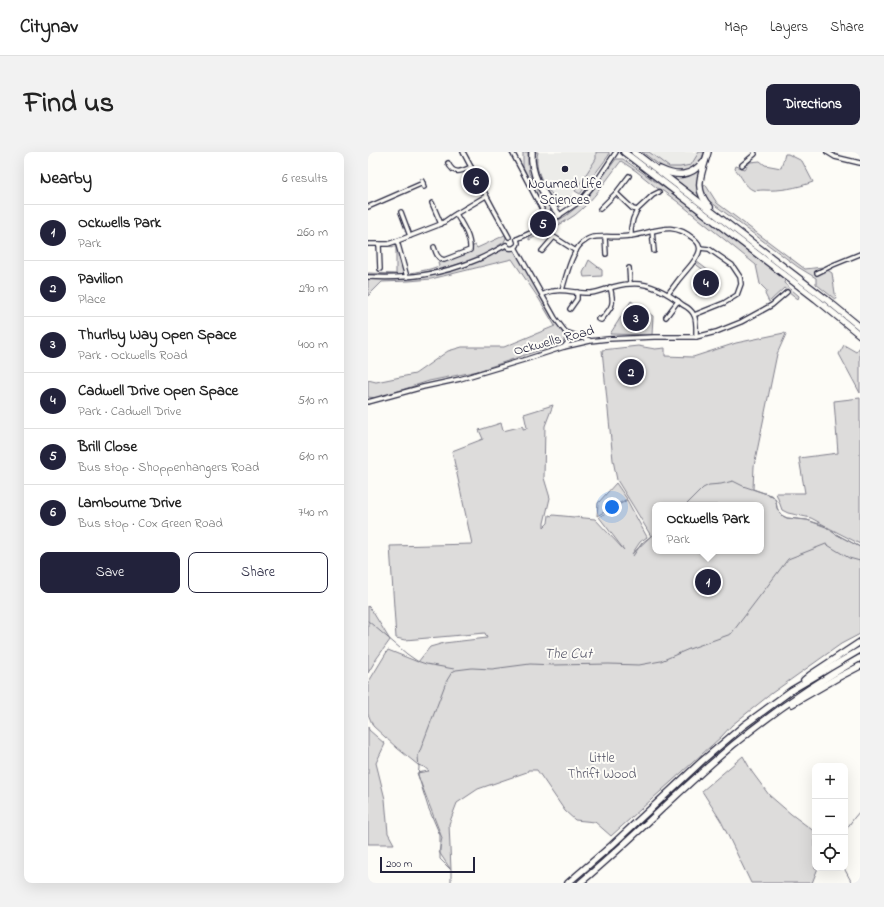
<!DOCTYPE html>
<html lang="en">
<head>
<meta charset="utf-8">
<style>
  :root { --surface:#fff; --page:#f2f2f2; --text:#222; --muted:#767676; --line:#e0e0e0; --accent:#22223b }
  body { margin:0; font-family:"Indie Flower",sans-serif; background:var(--page); color:var(--text) }
  .controls { position:absolute; right:12px; bottom:12px; display:grid; overflow:hidden; border-radius:8px; box-shadow:0 4px 16px #0002 }
  .controls button { width:36px; height:36px; display:grid; place-items:center; padding:0; border:0; border-bottom:1px solid var(--line); background:var(--surface); color:var(--text); font:20px sans-serif }
  .scale { position:absolute; left:12px; bottom:10px; width:95px; box-sizing:border-box; padding-left:4px; border:2px solid #22223b; border-top:0; font-size:11px; line-height:14px; white-space:nowrap; color:#22223b; -webkit-text-stroke:3px #fdfcf7; paint-order:stroke }
  .you { position:absolute; left:244px; top:355px; width:14px; height:14px; margin:-10px; border:3px solid #fff; border-radius:50%; background:#1a73e8; box-shadow:0 0 0 6px #1a73e833 }
  .badge { display:grid; place-items:center; width:26px; height:26px; border-radius:50%; background:var(--accent); color:#fff; font-size:13px; font-weight:700 }
  .pin { position:absolute; translate:-50% -50%; border:2px solid #fff; box-shadow:0 1px 4px #0006 }
  .popup { position:absolute; left:284px; top:350px; width:112px; height:52px; box-sizing:border-box; display:grid; place-content:center; border-radius:8px; background:var(--surface); filter:drop-shadow(0 1px 3px #0005); font-size:13px; white-space:nowrap; color:var(--muted) }
  .popup b { font-size:15px; color:var(--text) }
  .popup::after { content:''; position:absolute; left:50%; top:100%; margin-left:-8px; border:8px solid transparent; border-top-color:var(--surface) }
  .list { margin:0; padding:0; list-style:none }
  h2 { display:flex; justify-content:space-between; align-items:center; height:52px; margin:0; padding:0 16px; font-size:17px }
  h2 small { font-size:13px; font-weight:400; color:var(--muted) }
  .list li { display:grid; grid-template-columns:26px 1fr auto; gap:12px; align-items:center; box-sizing:border-box; height:56px; padding:0 16px; border-top:1px solid var(--line) }
  .list b { display:block; font-size:15px; white-space:nowrap }
  .list p { margin:0; font-size:13px; white-space:nowrap; color:var(--muted) }
  .list em { font-size:13px; font-style:normal; color:var(--muted) }
  .actions { display:flex; gap:8px; padding:12px 16px }
  .actions a { flex:1; padding:9px 0; border:1px solid var(--accent); border-radius:8px; text-align:center; font-size:14px; color:var(--accent) }
  .actions .main { background:var(--accent); color:#fff }
  .icon { flex:none; width:22px; height:22px; fill:none; stroke:currentColor; stroke-width:2; stroke-linecap:round; stroke-linejoin:round }
  .map { position:relative; flex:none; width:492px; height:731px; overflow:hidden; border-radius:8px }
  header { display:flex; align-items:center; gap:24px; box-sizing:border-box; height:56px; padding:0 20px; background:var(--surface); border-bottom:1px solid var(--line) }
  header strong { font-size:19px }
  nav { display:flex; gap:22px; margin-inline-start:auto; font-size:14px }
  .intro { display:flex; align-items:center; justify-content:space-between; box-sizing:border-box; height:96px; padding:0 24px }
  h1 { margin:0; font-size:28px }
  .button { padding:10px 18px; border-radius:8px; background:var(--accent); color:#fff; font-size:14px; font-weight:700 }
  main { display:flex; gap:24px; padding:0 24px }
  aside { flex:1; background:var(--surface); border-radius:8px; box-shadow:0 4px 16px #0002 }
  .map>svg:first-child { display:block }
  .built { fill:#ecece9 }
  .green { fill:#dddcdb; stroke:#807f8b; fill-rule:evenodd }
  .lines { fill:none; stroke-linecap:round; stroke-linejoin:round }
  .stream { stroke:#787885; stroke-width:1 }
  .minor-casing { stroke:#22223b; stroke-width:6 }
  .highway-casing { stroke:#22223b; stroke-width:8 }
  .minor { stroke:#fdfcf7; stroke-width:3.5 }
  .highway { stroke:#fdfcf7; stroke-width:5.5 }
  .poi-dot { fill:#22223b; stroke:#fdfcf7; stroke-width:1.5 }
  .labels { text-anchor:middle; dominant-baseline:central; stroke-width:4; stroke-linejoin:round; paint-order:stroke }
  .poi-label { font-size:14px; fill:#22223b; stroke:#fdfcf7 }
  .street-label { font-size:14px; fill:#22223b; stroke:#fdfcf7 }
  .park-label { font-size:14px; fill:#5a5a6b; stroke:#fdfcf7 }
  .water-label { font-size:15px; font-style:italic; fill:#545466; stroke:#fdfcf7 }
</style>
</head>
<body>
<header>
<strong>Citynav</strong>
<nav><a>Map</a><a>Layers</a><a>Share</a></nav>
</header>
<div class="intro"><h1>Find us</h1><a class="button">Directions</a></div>
<main>
<aside>
<h2>Nearby<small>6 results</small></h2>
<ul class="list">
<li><span class="badge">1</span><div><b>Ockwells Park</b><p>Park</p></div><em>260 m</em></li>
<li><span class="badge">2</span><div><b>Pavilion</b><p>Place</p></div><em>290 m</em></li>
<li><span class="badge">3</span><div><b>Thurlby Way Open Space</b><p>Park · Ockwells Road</p></div><em>400 m</em></li>
<li><span class="badge">4</span><div><b>Cadwell Drive Open Space</b><p>Park · Cadwell Drive</p></div><em>510 m</em></li>
<li><span class="badge">5</span><div><b>Brill Close</b><p>Bus stop · Shoppenhangers Road</p></div><em>610 m</em></li>
<li><span class="badge">6</span><div><b>Lambourne Drive</b><p>Bus stop · Cox Green Road</p></div><em>740 m</em></li>
</ul>
<div class="actions"><a class="main">Save</a><a>Share</a></div>
</aside>
<div class="map">
<svg width="492" height="731" viewBox="0 0 492 731">
  <rect width="100%" height="100%" fill="#fdfcf7"/>
  <filter id="ink" filterUnits="userSpaceOnUse"><feTurbulence type="fractalNoise" baseFrequency=".025" numOctaves="2"/><feDisplacementMap in="SourceGraphic" scale="8" xChannelSelector="R" yChannelSelector="G"/><feConvolveMatrix kernelMatrix="1 2 1 2 8 2 1 2 1" color-interpolation-filters="sRGB"/></filter>
  <g filter="url(#ink)">
    <g class="built">
      <path d="M170 0H228V7L203 45 190 48 185 43 174 30 169 16V3Z"/>
      <path d="M281 0H331L323 13 312 15H301Z"/>
    </g>
    <g class="green">
      <path d="M155 0H160V10L161 21 183 58 163 75 160 70 161 69 164 71 173 64 176 59 175 56 155 15Z"/>
      <path d="M166 0H170C165 19 177 36 190 48L203 45 202 49 190 55C177 37 164 24 166 0Z"/>
      <path d="M228 0H241V3L212 42 207 39 228 7Z"/>
      <path d="M274 0H281L301 15H312L323 13 331 0H336C335 3 334 6 333 9 324 21 307 22 295 15 288 11 281 5 274 0Z"/>
      <path d="M417 2H420L434 9 445 30C429 36 412 39 395 38 392 38 388 39 385 38 377 35 373 23 367 17L368 14 377 17 382 10 392 9 397 13 413 16Z"/>
      <path d="M248 7H255L308 44 417 128 416 131 431 144 430 147 416 136 401 150 397 142 399 139 392 132 388 113 310 50 295 39 289 36 268 19 253 9C239 27 225 49 207 63 193 73 176 80 161 88V86L199 63 217 48Z"/>
      <path d="M333 15 334 48 307 27 308 24Z"/>
      <path d="M337 32 349 51 437 117 455 115 464 121 468 148 448 132V126L430 115 340 48 335 36Z"/>
      <path d="M138 82V86L136 90C127 96 118 102 109 106 88 114 67 119 46 122L43 121 62 117 71 114 70 110C82 109 93 103 104 98L105 94 107 93 109 96 133 85Z"/>
      <path d="M26 92 29 93 37 121 35 123H0V121L28 122V95L14 94Z"/>
      <path d="M137 97H142L148 100 197 185 196 189 189 194 172 198 110 219 61 229 9 246 0 245V228L8 230 47 222 80 199 94 195H136L187 174 171 147 144 107 63 127 41 129 14 130 0 144V127C14 128 29 128 43 127 78 123 106 112 137 97Z"/>
      <path d="M221 108 234 118V124L216 125 215 121Z"/>
      <path d="M328 109 350 126 339 141 331 143 328 142 329 140 325 136 337 119 326 111Z"/>
      <path d="M263 149 285 164 284 183 242 182Z"/>
      <path d="M416 181 418 182 409 202 386 314 385 337 405 344 408 349 409 356 413 363 419 366 439 368 458 374 443 366 420 361 414 358 408 341H437L431 306 470 301 466 249 492 246V392L459 375 466 381 492 395V482L473 492 404 541 364 573 353 585 243 684 227 670 207 668 197 659 169 618H160L159 620 110 637 89 651 81 672 83 718 71 700 74 686 49 621 61 619 56 615 50 613 29 596 5 574 0 562V531L20 498 50 510 62 495 76 491 119 486 117 481 37 488 28 486 22 394 104 392 84 299 115 287 111 278 133 271 135 279 155 274V277L159 276 156 262 185 253 177 274 176 326 182 346 176 371V375L180 371 181 363 184 364 185 363 227 367 256 398 231 365 259 348 279 385 272 390 264 402 283 384 267 357 249 328 245 308 234 198 270 194 287 197 297 196V204L325 205 368 191ZM287 353H393V399H287Z"/>
      <path d="M476 193 488 200 492 195V241L471 202Z"/>
      <path d="M248 331 259 347 229 364 230 351Z"/>
      <path d="M0 454 3 457 22 488 9 506 0 521Z"/>
      <path d="M0 575 1 578 17 592 8 611 17 647 20 681 26 692H0Z"/>
      <path d="M375 604 384 620 401 643 423 662 447 680V716H450L444 731H383L353 669 334 639Z"/>
    </g>
    <g class="lines">
      <g class="stream">
        <path d="M318 353 335 336 341 333 353 332 365 329 375 334 405 344 408 349 409 356 413 363 419 366 439 368 458 375 466 381 492 395"/>
        <path d="M265 404 274 391 287 381"/>
        <path d="M0 469 6 474 39 502 49 509 58 512 86 517"/>
        <path d="M477 679 486 666 492 659"/>
        <path d="M476 716 484 731"/>
        <path d="M83 731V718L72 707V683L60 655 50 623 51 616 50 604 78 530 84 520 88 518 104 516 124 517 162 512 186 513 241 512 271 513 293 509 321 497 363 482 420 407 458 392 481 406 492 409"/>
      </g>
      <g class="minor-casing">
        <g id="minor">
          <path d="M95 0 126 58 141 85"/>
          <path d="M144 0 174 57C173 63 168 65 164 68"/>
          <path d="M459 0 467 5 492 11"/>
          <path d="M80 11C86 23 92 20 103 15"/>
          <path d="M374 13 387 2 386 0"/>
          <path d="M54 29 56 35"/>
          <path d="M248 41 265 57 269 58"/>
          <path d="M64 51 73 72"/>
          <path d="M0 55 55 31"/>
          <path d="M232 57 248 41 261 24"/>
          <path d="M33 60 42 84"/>
          <path d="M284 79 286 99"/>
          <path d="M263 84V76L265 67 269 58 285 43 291 40"/>
          <path d="M237 85 238 102"/>
          <path d="M149 87 171 77 205 54 213 48 228 30 248 0"/>
          <path d="M29 89 39 125"/>
          <path d="M0 92H20L29 89 73 72 86 63 118 44"/>
          <path d="M11 92 12 117"/>
          <path d="M138 93 141 96C146 97 149 95 150 91L149 87"/>
          <path d="M66 95C68 101 69 106 76 108L102 98C103 85 94 72 88 62"/>
          <path d="M147 95 187 166 199 182 200 190 196 195"/>
          <path d="M174 99 186 85 208 99"/>
          <path d="M261 116 262 131"/>
          <path d="M449 121 465 113 492 102"/>
          <path d="M0 125C39 127 74 123 111 107 120 103 129 98 138 93"/>
          <path d="M194 138C198 125 204 99 214 91 217 89 219 87 222 86 232 83 250 86 262 84 287 81 302 67 326 87 330 90 333 94 331 100 330 104 326 109 323 113 315 122 307 132 300 142"/>
          <path d="M174 143C178 141 182 139 186 139 198 137 210 142 223 141 236 139 248 132 262 132 282 130 300 141 315 153 319 155 324 159 326 163 329 169 328 178 328 185"/>
          <path d="M202 157 209 147V140"/>
          <path d="M326 163 356 151 369 143 373 132 372 125 364 113 341 97 332 96"/>
          <path d="M298 165 310 149"/>
          <path d="M230 167 233 168C244 155 247 153 242 135"/>
          <path d="M198 180 221 188"/>
          <path d="M0 250 55 235 92 227 159 207 196 195 222 189 240 187 286 185H328L348 180 373 170 404 153 419 140"/>
        </g>
      </g>
      <g class="highway-casing">
        <g id="highway">
          <path d="M164 0C162 26 177 43 191 63"/>
          <path d="M256 0 448 147 492 183"/>
          <path d="M266 0 459 148 492 175"/>
          <path d="M340 0C334 22 324 36 342 55"/>
          <path d="M292 17C309 25 322 25 335 10"/>
          <path d="M436 528 442 523 492 490"/>
          <path d="M424 552 469 526 492 514"/>
          <path d="M200 731 244 693 334 609 375 574 424 538 492 498"/>
          <path d="M212 731C265 687 312 637 365 593 405 560 447 531 492 506"/>
        </g>
      </g>
      <use href="#minor" class="minor"/>
      <use href="#highway" class="highway"/>
    </g>
  </g>
  <circle class="poi-dot" cx="197" cy="17" r="4"/>
  <g class="labels">
    <g class="poi-label">
      <text x="197" y="32">Noumed Life<tspan x="197" dy="16">Sciences</tspan></text>
    </g>
    <g class="street-label">
      <text transform="translate(186 189) rotate(-15)">Ockwells Road</text>
    </g>
    <g class="park-label">
      <text x="234" y="606">Little<tspan x="234" dy="16">Thrift Wood</tspan></text>
    </g>
    <g class="water-label">
      <text x="200" y="502">The Cut</text>
    </g>
  </g>
</svg>
<div class="controls">
<button>+</button>
<button>−</button>
<button><svg class="icon" aria-label="locate" viewBox="0 0 24 24"><circle cx="12" cy="12" r="6"/><path d="M12 2v4M12 18v4M2 12h4M18 12h4"/></svg></button>
</div>
<div class="scale">200 m</div>
<div class="you"></div>
<div class="pin badge" style="left:340px;top:430px">1</div>
<div class="popup"><b>Ockwells Park</b>Park</div>
<div class="pin badge" style="left:263px;top:220px">2</div>
<div class="pin badge" style="left:268px;top:166px">3</div>
<div class="pin badge" style="left:338px;top:131px">4</div>
<div class="pin badge" style="left:175px;top:72px">5</div>
<div class="pin badge" style="left:108px;top:29px">6</div>
</div>
</main>
</body>
</html>
